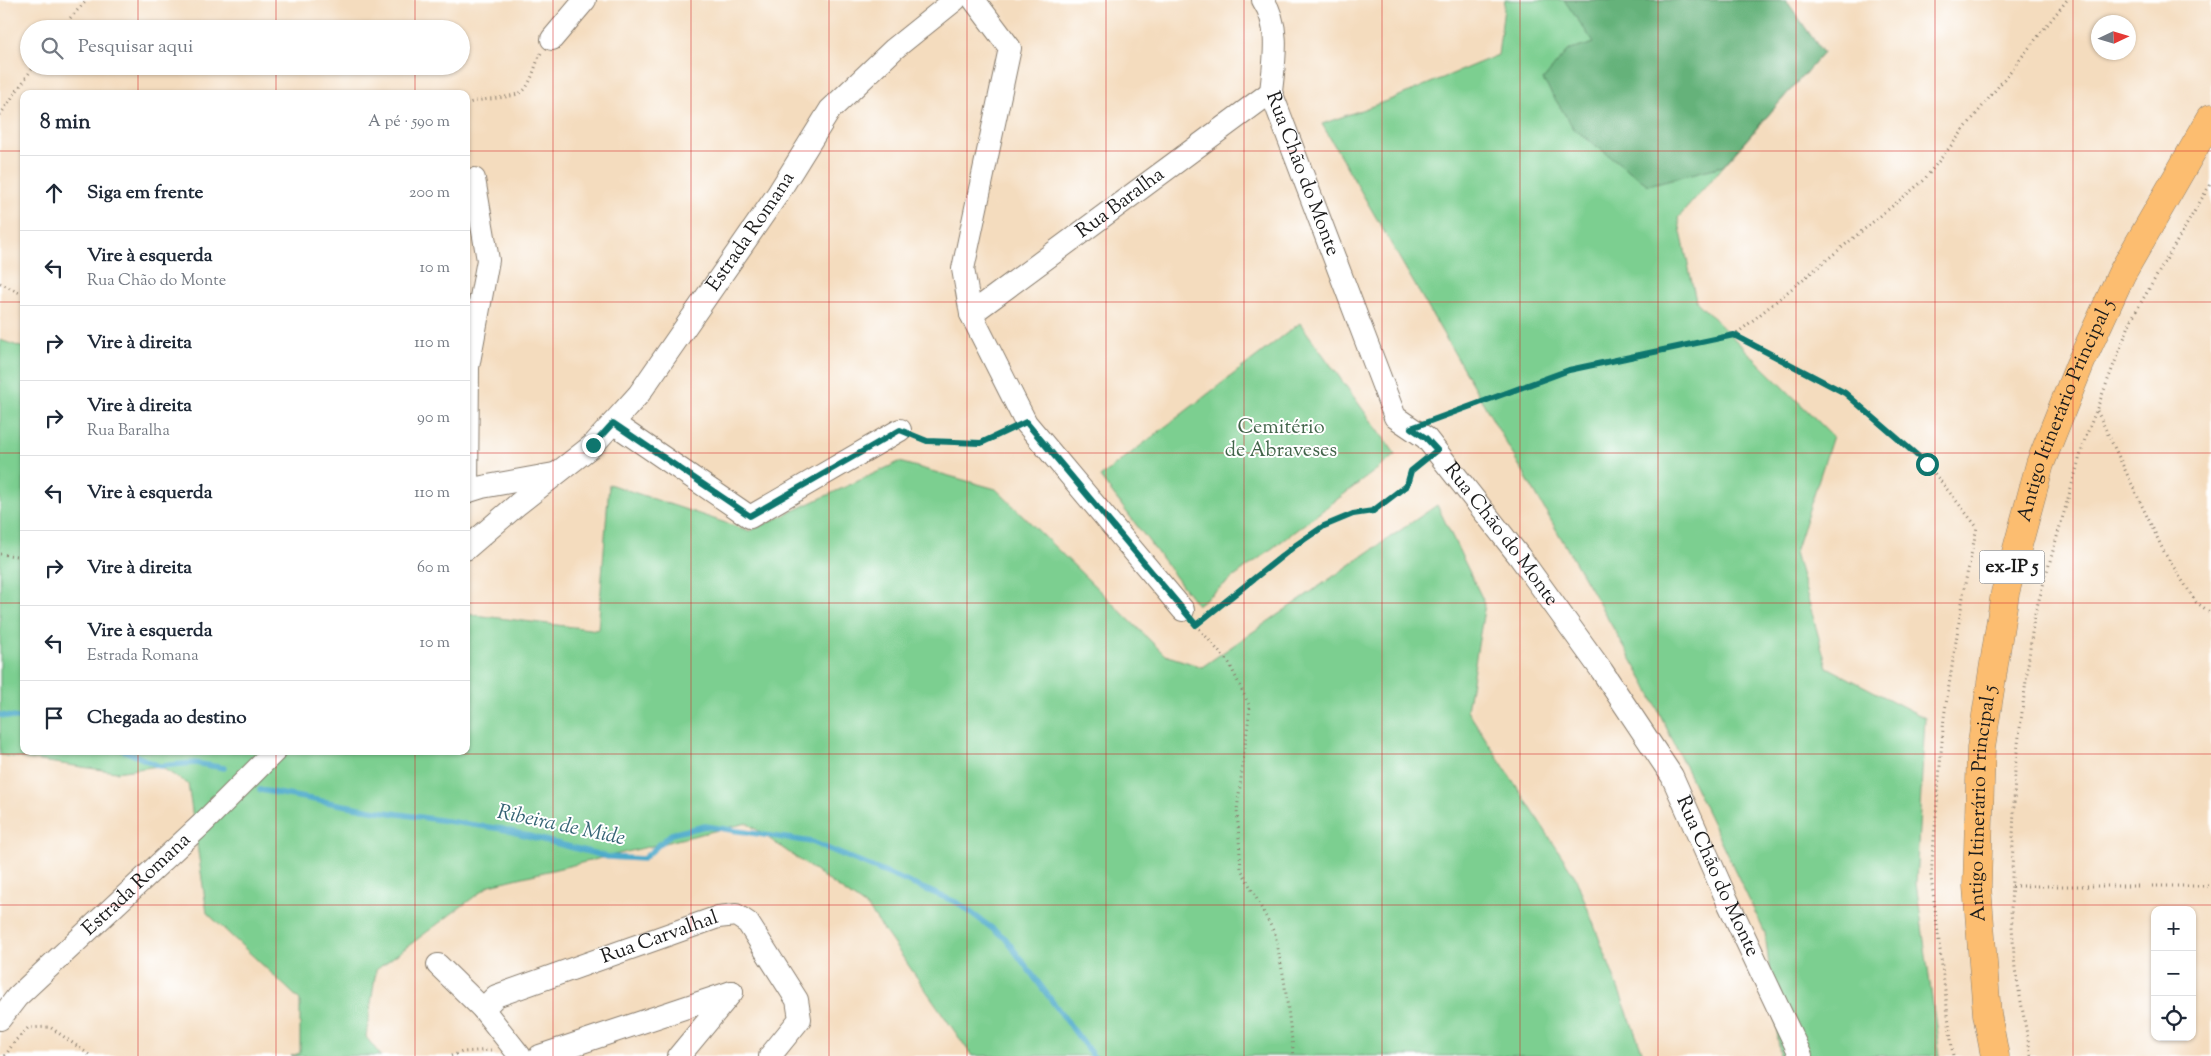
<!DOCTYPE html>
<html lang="pt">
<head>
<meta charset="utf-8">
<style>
  :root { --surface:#fff; --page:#f6f6f7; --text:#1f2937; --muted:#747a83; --line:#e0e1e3 }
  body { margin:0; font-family:"Sorts Mill Goudy",serif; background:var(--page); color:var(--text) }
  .controls { position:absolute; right:15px; bottom:15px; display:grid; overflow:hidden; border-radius:10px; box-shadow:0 1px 4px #0004 }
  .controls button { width:45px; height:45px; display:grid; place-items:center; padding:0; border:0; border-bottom:1px solid var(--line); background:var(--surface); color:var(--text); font:25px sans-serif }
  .compass { position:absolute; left:2091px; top:15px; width:45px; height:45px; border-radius:50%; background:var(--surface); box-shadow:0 1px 4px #0004; rotate:86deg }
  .stop { position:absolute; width:15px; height:15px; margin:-11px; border:4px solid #0f766e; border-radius:50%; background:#fff }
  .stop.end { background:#0f766e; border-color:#fff; box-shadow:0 1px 5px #0008 }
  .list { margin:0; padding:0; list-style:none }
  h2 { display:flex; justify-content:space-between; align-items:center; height:65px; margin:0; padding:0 20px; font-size:21px }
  h2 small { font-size:16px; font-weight:400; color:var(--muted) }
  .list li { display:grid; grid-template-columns:32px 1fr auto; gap:15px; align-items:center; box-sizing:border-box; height:75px; padding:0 20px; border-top:1px solid var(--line) }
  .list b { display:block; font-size:19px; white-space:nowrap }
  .list p { margin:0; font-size:16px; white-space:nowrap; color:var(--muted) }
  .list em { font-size:16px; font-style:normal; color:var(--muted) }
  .icon { flex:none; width:28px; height:28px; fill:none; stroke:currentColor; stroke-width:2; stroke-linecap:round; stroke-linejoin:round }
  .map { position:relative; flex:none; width:2211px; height:1056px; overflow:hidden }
  .search { position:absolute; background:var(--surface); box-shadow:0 1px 4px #0004; left:20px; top:20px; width:450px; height:55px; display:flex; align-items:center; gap:12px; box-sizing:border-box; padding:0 18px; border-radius:28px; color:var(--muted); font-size:19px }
  .panel { position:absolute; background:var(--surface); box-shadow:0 1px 4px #0004; left:20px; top:90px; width:450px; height:665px; border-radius:10px }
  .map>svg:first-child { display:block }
  .green { fill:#7ccf90; stroke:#4c7656 }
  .forest { fill:#65b27a; stroke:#40674b }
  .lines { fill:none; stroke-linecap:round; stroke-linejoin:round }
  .stream { stroke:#4daacb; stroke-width:5.5 }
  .minor-casing { stroke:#887c6d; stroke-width:24 }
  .highway-casing { stroke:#887c6d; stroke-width:29 }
  .path { stroke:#887c6d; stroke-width:3; stroke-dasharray:1 4; stroke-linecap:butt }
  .minor { stroke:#fff; stroke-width:22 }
  .highway { stroke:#fcbd6f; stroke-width:28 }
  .route { stroke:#0f766e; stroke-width:6 }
  .grid { fill:none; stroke:#d62828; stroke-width:1; stroke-opacity:0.55 }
  .labels { text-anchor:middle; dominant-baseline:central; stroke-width:4; stroke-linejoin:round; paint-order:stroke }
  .shield { fill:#fff; stroke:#606060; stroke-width:1 }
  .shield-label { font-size:19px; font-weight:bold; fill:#1c1c1c }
  .street-label { font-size:20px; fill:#1c1c1c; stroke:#fff }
  .park-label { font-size:20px; fill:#42644a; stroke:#fff }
  .water-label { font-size:21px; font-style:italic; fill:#346374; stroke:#fff }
</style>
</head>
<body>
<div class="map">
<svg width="2211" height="1056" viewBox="0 0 2211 1056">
  <rect width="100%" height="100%" fill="#fff"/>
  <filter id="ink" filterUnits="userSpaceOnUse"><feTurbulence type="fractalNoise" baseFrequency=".02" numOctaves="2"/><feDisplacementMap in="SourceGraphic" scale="10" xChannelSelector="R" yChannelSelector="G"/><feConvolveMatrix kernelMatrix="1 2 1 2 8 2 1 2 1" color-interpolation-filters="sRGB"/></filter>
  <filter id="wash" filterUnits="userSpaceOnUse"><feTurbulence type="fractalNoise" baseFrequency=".0096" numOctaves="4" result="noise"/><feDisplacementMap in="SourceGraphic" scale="20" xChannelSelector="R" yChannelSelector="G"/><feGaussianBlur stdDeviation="1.12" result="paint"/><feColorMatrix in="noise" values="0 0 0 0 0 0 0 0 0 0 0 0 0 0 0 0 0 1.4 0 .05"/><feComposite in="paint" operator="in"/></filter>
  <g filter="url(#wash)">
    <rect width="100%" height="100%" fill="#f4dcbe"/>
    <g class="green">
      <path d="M1505 0H1786L1823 53 1678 218 1696 301 1833 436 1795 552 1827 667 1925 718 1916 883 1940 1056H1780L1765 933 1646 685 1322 124 1392 99 1498 55Z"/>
      <path d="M1300 323 1396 455 1197 605 1100 477Z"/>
      <path d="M0 340 24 348V751H466V614L598 630 609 484 750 531 899 462 996 489 1165 655 1202 667 1437 505 1485 604 1467 710 1576 878 1644 1056H972L869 909 747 823 490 885 376 970 366 1037 381 1056H291L300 1053V1000L207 913 188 784 159 766 116 772 0 755Z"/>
    </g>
    <path class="forest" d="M1564 0H1786L1823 53 1723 166 1648 185 1574 129 1543 80 1567 51 1594 43Z"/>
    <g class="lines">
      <g class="stream">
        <path d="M0 715 24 719"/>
        <path d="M125 751 159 766 195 763 224 768"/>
        <path d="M260 790 371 810 502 829 608 857 643 859 671 834 705 826 812 842 958 903 1005 938 1093 1056"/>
      </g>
    </g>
  </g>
  <g filter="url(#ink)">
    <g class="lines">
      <g class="minor-casing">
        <g id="minor">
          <path d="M974 0 1010 48 963 269 971 314 1026 423 1183 610"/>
          <path id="s1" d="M1263 0C1281 27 1274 62 1271 92L1395 417 1426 438 1519 556 1602 671 1672 776 1727 900 1801 1056"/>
          <path d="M552 39 585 0"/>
          <path id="s2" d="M971 314 1271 92"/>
          <path d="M613 423 750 517 900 430"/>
          <path d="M466 492 482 487 554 474"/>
          <path d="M467 492 468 367 488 260 474 179"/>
          <path id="s3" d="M466 549 518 504 593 445 613 423 639 394 700 306 777 195 830 110 894 49 955 0"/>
          <path d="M438 965 483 1009"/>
          <path id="s4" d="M0 1019 17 997 202 824 275 751"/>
          <path id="s5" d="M520 1056 483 1009 496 996 718 917 736 915 748 923 797 1000 800 1019 770 1056"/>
          <path d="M540 1056 732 992"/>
          <path d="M679 1056 732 992"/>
        </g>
      </g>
      <g class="highway-casing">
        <g id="highway">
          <path id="s6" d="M1995 1056 1987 1014 1977 886 1981 748 2005 593 2040 464 2080 364 2122 273 2211 118"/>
        </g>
      </g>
      <g class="path">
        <path d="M60 29 87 0"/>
        <path d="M466 104C482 97 516 100 525 89 533 79 535 64 541 53"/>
        <path d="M0 115 34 66"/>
        <path d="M466 148 469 160"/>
        <path d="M0 283 24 295"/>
        <path d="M1735 335 1845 393 1927 464 1977 527 1965 584 1944 717 1931 876 1953 1056"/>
        <path d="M2097 411 2164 552 2196 602 2211 613"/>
        <path d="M1435 419 1569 370 1735 335 1923 181 2067 0"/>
        <path d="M919 438 927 441 981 443 1007 431"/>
        <path d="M0 554 24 557"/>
        <path d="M1202 620 1295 545 1324 526 1353 514 1373 511 1407 485 1411 471 1421 463"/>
        <path d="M1196 625 1229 663 1250 707 1237 810 1241 869 1275 934 1284 979 1294 1056"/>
        <path d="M2012 886H2211"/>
        <path d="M5 1056 15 1041 28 1028 50 1027 91 1056"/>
        <path d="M451 1056 462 1052 491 1050"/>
        <path d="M2031 1056 2015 969 2011 911 2015 768 2034 617 2085 439 2132 318 2211 183"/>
      </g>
      <use href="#minor" class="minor"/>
      <use href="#highway" class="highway"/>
    </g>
  </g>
  <g class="lines" filter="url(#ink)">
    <path class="route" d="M593 445 613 423 750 516 900 430 927 441 981 443 1026 422 1196 625 1296 545 1324 526 1353 514 1373 511 1407 485 1411 471 1437 450 1426 438 1411 428 1569 370 1734 335 1845 393 1927 464"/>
  </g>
  <path class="grid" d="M138 0V29M276 0V29M415 0V29M553 0V1056M691 0V1056M829 0V1056M967 0V1056M1106 0V1056M1244 0V1056M1382 0V1056M1520 0V1056M1658 0V1056M1796 0V1056M1935 0V1056M2073 0V1056M138 66V94M276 66V94M415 66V94M0 151H24M466 151H2211M0 302H24M466 302H2211M0 453H24M466 453H2211M0 603H24M466 603H2211M138 751V1056M276 751V1056M415 751V1056M0 754H2211M0 905H2211"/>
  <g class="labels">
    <rect class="shield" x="1979.5" y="550.5" width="65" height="33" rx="4"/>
    <g class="shield-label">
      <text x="2012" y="567">ex-IP 5</text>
    </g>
    <g class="street-label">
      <text stroke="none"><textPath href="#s1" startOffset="182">Rua Chão do Monte</textPath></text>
      <text stroke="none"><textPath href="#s2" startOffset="186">Rua Baralha</textPath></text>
      <text stroke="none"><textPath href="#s3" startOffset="430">Estrada Romana</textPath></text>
      <text stroke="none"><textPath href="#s6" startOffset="659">Antigo Itinerário Principal 5</textPath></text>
      <text stroke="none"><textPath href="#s1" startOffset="602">Rua Chão do Monte</textPath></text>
      <text stroke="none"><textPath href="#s6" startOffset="254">Antigo Itinerário Principal 5</textPath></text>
      <text stroke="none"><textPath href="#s1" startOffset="1008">Rua Chão do Monte</textPath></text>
      <text stroke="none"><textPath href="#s4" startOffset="192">Estrada Romana</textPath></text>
      <text stroke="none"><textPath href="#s5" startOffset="252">Rua Carvalhal</textPath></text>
    </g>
    <g class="park-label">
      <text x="1281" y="428">Cemitério<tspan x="1281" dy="23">de Abraveses</tspan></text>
    </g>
    <g class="water-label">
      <text transform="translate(561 826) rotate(12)">Ribeira de Mide</text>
    </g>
  </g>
</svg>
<div class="controls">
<button>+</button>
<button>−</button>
<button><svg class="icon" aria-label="locate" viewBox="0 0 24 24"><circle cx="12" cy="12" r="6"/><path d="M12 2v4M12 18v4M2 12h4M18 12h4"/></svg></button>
</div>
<svg class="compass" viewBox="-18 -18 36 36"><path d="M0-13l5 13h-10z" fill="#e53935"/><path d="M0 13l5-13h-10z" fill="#747a83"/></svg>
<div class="stop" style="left:1927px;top:464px"></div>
<div class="stop end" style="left:593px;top:445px"></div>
<div class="search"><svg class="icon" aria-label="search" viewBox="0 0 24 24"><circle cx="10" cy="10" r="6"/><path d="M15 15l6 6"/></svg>Pesquisar aqui</div>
<section class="panel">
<h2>8 min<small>A pé · 590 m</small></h2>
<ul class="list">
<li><svg class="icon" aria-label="ahead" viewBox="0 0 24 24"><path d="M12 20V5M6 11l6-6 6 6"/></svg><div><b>Siga em frente</b></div><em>200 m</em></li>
<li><svg class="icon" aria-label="left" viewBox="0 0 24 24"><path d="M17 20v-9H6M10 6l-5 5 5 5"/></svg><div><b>Vire à esquerda</b><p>Rua Chão do Monte</p></div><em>10 m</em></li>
<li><svg class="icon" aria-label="right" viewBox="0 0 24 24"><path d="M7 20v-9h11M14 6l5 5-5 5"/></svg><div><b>Vire à direita</b></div><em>110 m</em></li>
<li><svg class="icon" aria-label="right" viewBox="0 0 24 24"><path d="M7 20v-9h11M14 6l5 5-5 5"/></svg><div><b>Vire à direita</b><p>Rua Baralha</p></div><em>90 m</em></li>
<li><svg class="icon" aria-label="left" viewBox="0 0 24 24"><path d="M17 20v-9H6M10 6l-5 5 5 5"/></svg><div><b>Vire à esquerda</b></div><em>110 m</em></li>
<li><svg class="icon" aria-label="right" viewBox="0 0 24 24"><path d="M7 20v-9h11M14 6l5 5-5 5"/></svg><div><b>Vire à direita</b></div><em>60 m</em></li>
<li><svg class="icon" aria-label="left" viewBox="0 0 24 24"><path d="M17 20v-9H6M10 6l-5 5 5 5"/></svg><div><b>Vire à esquerda</b><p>Estrada Romana</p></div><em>10 m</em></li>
<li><svg class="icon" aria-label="arrive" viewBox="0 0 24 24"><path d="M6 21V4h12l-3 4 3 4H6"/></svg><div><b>Chegada ao destino</b></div></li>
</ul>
</section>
</div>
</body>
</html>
